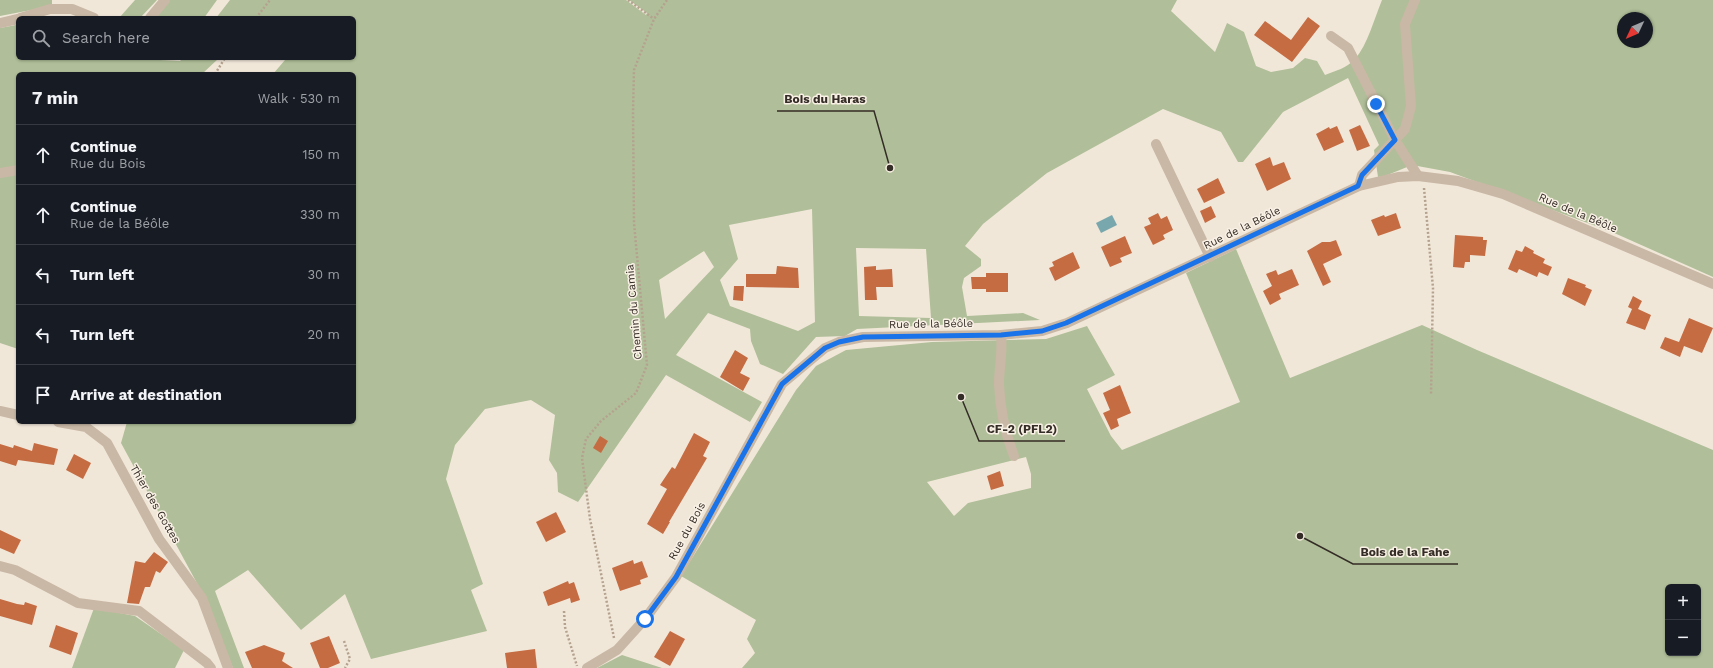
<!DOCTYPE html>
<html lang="en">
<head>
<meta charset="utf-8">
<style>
  :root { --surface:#171b24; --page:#242831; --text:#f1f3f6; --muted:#9ea1a6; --line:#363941 }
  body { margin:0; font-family:"Work Sans",sans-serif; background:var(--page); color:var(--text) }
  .controls { position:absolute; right:12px; bottom:12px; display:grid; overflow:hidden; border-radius:6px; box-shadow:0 1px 3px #0004 }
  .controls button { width:36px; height:36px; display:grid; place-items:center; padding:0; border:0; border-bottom:1px solid var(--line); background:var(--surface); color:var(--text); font:20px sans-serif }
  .compass { position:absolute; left:1617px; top:12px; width:36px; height:36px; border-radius:50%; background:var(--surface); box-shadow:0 1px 3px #0004; rotate:226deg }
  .stop { position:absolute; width:12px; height:12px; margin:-9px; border:3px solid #1a73e8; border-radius:50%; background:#fff }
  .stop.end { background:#1a73e8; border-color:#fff; box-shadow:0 1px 4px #0008 }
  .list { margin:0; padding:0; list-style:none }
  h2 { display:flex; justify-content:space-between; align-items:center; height:52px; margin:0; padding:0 16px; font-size:17px }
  h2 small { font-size:13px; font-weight:400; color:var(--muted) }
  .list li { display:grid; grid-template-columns:26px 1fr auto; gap:12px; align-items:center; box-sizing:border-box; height:60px; padding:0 16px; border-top:1px solid var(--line) }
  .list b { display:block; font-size:15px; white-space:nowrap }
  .list p { margin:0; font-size:13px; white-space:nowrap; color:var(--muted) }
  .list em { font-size:13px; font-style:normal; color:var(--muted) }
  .icon { flex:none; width:22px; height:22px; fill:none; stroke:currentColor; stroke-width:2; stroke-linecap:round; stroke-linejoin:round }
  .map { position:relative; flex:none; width:1713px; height:668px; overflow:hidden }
  .search { position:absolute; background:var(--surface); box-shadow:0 1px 3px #0004; left:16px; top:16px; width:340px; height:44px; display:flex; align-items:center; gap:10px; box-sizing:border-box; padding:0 14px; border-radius:6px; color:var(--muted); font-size:15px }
  .panel { position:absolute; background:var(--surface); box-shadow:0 1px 3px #0004; left:16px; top:72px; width:340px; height:352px; border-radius:6px }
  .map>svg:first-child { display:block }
  .green { fill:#b0bf99; fill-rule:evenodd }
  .water { fill:#78a7ad }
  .building { fill:#c56c43 }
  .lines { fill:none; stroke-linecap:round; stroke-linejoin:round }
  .path { stroke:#b4a28f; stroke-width:2.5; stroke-dasharray:2 2; stroke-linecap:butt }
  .minor { stroke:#c9b8a5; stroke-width:10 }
  .route { stroke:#1a73e8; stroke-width:5 }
  .labels { text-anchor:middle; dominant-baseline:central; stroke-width:3; stroke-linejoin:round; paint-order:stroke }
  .street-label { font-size:11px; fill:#342c26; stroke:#f9f1e5 }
  .leader { fill:none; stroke:#342c26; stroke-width:1.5 }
  .callout-dot { fill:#342c26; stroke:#f9f1e5; stroke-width:1.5 }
  .callout-label { font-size:12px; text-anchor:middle; font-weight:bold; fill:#342c26; stroke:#f9f1e5; stroke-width:3; stroke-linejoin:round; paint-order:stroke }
</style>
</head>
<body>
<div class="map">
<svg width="1713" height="668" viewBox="0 0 1713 668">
  <rect width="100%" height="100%" fill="#f1e7d9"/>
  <g class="green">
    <path d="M0 0H52V6L0 16Z"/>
    <path d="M135 0H157L140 18H119Z"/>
    <path d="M168 0H217L204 18H156Z"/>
    <path d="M230 0H626L646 15 647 13 629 0H1177L1171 11 1215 52 1227 23 1244 32 1256 66 1271 72 1293 68 1305 58 1317 61 1325 75C1335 71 1347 68 1355 59 1368 44 1374 19 1382 0H1713V277L1612 232 1450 172 1412 165 1385 176 1378 177 1374 150 1379 145 1348 78 1283 112 1243 162H1238L1221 132 1163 109 1047 173 983 224 965 246 981 259V266L964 278 962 287 967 316 1023 313 1040 320 857 329 845 336 816 337 783 374 760 364 751 341 750 329 708 313 676 355 762 402 750 422 666 375 578 502 558 492 557 473 549 460 555 415 531 400 485 409 455 445 446 479 483 584 471 590 487 631 371 659 345 594 301 630 248 570 215 591 244 668H233L205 598 121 443 127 422H354V74H273L285 60 282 58H354V18H216ZM1623 18H1647V42H1623ZM812 209 815 322 798 331 730 306 720 280 738 259 729 225ZM856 248 926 249 931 318 859 316ZM704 251 714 267 665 319 659 280Z"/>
    <path d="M16 25 18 26V58H122L180 61 183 58H219L202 74H18V349L0 343V28Z"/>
    <path d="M1236 249 1290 378 1422 325 1477 350 1713 450V668H742L755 653 747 639 756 620 681 576 796 390 816 366 846 350 932 342 1046 339 1087 326 1115 375 1087 389 1111 436 1122 450 1240 402 1186 273ZM1026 457 1031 474V488L968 503 954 516 927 482ZM1668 587H1698V653H1668Z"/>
    <path d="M94 608 135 616 184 650 175 668H72Z"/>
    <path d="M622 655 662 668H597Z"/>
  </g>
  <path class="water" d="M1112 215 1117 225 1101 233 1096 223Z"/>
  <g class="building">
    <path d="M1308 17 1320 26 1292 62 1254 35 1265 21 1291 40Z"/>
    <path d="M1360 125 1370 146 1357 151 1349 130Z"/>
    <path d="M1337 126 1344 142 1324 151 1316 134 1329 127 1330 129Z"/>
    <path d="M1270 157 1273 166 1284 162 1291 179 1267 191 1255 164Z"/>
    <path d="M1218 178 1225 193 1204 203 1197 189Z"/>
    <path d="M1211 206 1216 217 1205 223 1200 211Z"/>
    <path d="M1158 213 1161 219 1167 216 1173 230 1163 235 1165 239 1153 245 1144 227 1151 224 1148 218Z"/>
    <path d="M1396 213 1401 228 1378 236 1371 220 1384 215 1385 217Z"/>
    <path d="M1455 235 1483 237V240H1487L1485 256 1470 255V262H1465L1464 268 1453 267Z"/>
    <path d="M1125 236 1132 253 1120 258 1122 262 1110 267 1101 247Z"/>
    <path d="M1336 240 1342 255 1323 264 1331 282 1323 286 1307 251 1322 242H1330Z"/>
    <path d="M1525 246 1534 251 1533 253 1545 259 1543 263 1552 267 1548 276 1539 272 1537 277 1519 269 1517 273 1508 269 1516 250 1522 252Z"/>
    <path d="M1073 252 1080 268 1055 281 1049 268 1054 266 1052 262Z"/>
    <path d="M777 266 798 268 799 288 746 287V274H776Z"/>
    <path d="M876 266V270L892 269 893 287H876L877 300H865L864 267Z"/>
    <path d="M1292 269 1299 285 1279 294 1281 299 1270 305 1263 291 1272 286 1266 274 1276 270 1278 275Z"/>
    <path d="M986 273H1008V292H986V289H972L971 277H986Z"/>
    <path d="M1568 278 1586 285 1585 287 1592 290 1585 306 1562 294Z"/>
    <path d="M734 286H744L743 301 733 300Z"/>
    <path d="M1633 296 1642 301 1638 309 1651 315 1645 330 1626 323 1632 309 1628 307Z"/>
    <path d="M1689 318 1713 328 1702 353 1684 346 1680 357 1660 348 1665 337 1679 342Z"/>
    <path d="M735 350 748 358 740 373 750 378 743 391 720 377Z"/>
    <path d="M1120 385 1131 413 1117 419 1119 426 1111 430 1103 413 1110 410 1103 393Z"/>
    <path d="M694 433 710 442 703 456 707 458 669 522H670L663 534 647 524 667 489 660 485 672 467 675 469Z"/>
    <path d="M600 436 608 441 601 453 593 448Z"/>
    <path d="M34 443 58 449 54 465 18 460 16 466 0 461V444L13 448 14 445 32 451Z"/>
    <path d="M74 454 91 463 83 479 66 470Z"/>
    <path d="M1000 471 1004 486 991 490 987 476Z"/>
    <path d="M556 512 566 532 546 542 536 522Z"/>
    <path d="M0 530 21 540 14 554 0 548Z"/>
    <path d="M154 552 168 562 160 573 156 571 150 587H145L139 604 127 603 135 561 145 563Z"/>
    <path d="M633 560 634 564 642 561 648 577 640 580 641 584 620 591 612 568Z"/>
    <path d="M568 581 569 584 574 582 580 600 571 603 570 598 548 606 543 592Z"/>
    <path d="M0 599 17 604 24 605 25 602 37 606 32 625 0 616Z"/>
    <path d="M56 625 78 633 71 655 49 647Z"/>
    <path d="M670 631 685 639 670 666 654 657Z"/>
    <path d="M329 636 340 663 328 668H320L310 643Z"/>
    <path d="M264 645 285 653 282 661 293 668H252L245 652Z"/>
    <path d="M535 649 537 668H507L505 653Z"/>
  </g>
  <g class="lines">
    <g class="path">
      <path d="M628 0 654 19"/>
      <path d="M256 18 270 0"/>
      <path d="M215 74 225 58"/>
      <path d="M1424 188 1433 288 1431 395"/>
      <path d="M564 611 565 627 577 666"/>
      <path d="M614 638 590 519 582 458 586 439 601 421 636 393 647 365 634 223 633 112 634 70 654 19 667 0"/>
      <path d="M344 641 350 659 345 668"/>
    </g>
    <g class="minor">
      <path d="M20 18 50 9H72L94 18"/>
      <path d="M150 18 165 0"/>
      <path d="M0 23 18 19"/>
      <path d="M1331 36 1348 48 1395 140 1418 176"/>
      <path d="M1156 144 1210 257"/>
      <path d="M0 173 18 170"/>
      <path d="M1359 186 1362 175 1405 129 1411 106 1405 24 1415 0"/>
      <path d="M1001 335C1003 352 999 368 999 384 1000 410 1005 433 1014 456"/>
      <path d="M0 411 18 415"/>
      <path d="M58 422 86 427 107 443 159 539 202 598 228 668"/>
      <path d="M0 566 15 570 78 603 139 611 207 663 211 668"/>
      <path d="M587 668 617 650 645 619 676 577 782 384 825 348 839 342 863 337 1001 335 1042 331 1067 323 1359 186 1398 177 1418 176 1458 181 1503 194 1713 284"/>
    </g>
  </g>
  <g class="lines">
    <path class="route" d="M645 619 676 577 782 384 825 348 839 342 863 337 1001 335 1042 331 1066 323 1358 186 1362 175 1395 140 1376 104"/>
  </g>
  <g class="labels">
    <g class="street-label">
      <text transform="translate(1578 213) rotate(23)">Rue de la Béôle</text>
      <text transform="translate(1242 228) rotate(-26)">Rue de la Béôle</text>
      <text transform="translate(634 312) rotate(-95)">Chemin du Camia</text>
      <text transform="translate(931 324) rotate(-1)">Rue de la Béôle</text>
      <text transform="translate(155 504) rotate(60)">Thier des Gottes</text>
      <text transform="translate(687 531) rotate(-61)">Rue du Bois</text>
    </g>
  </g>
  <path class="leader" d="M890 168L874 111H777M961 397L979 441H1065M1300 536L1353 564H1458"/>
  <g class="callout-dot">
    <circle cx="890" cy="168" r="4"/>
    <circle cx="961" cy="397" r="4"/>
    <circle cx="1300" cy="536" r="4"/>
  </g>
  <g class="callout-label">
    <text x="825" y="103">Bois du Haras</text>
    <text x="1022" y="433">CF-2 (PFL2)</text>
    <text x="1405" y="556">Bois de la Fahe</text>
  </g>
</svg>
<div class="controls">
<button>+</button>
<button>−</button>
</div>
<svg class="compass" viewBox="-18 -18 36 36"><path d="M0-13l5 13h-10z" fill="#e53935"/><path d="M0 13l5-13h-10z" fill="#9ea1a6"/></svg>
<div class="stop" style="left:645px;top:619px"></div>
<div class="stop end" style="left:1376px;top:104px"></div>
<div class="search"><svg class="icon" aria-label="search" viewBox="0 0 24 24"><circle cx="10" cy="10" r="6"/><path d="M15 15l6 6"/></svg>Search here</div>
<section class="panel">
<h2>7 min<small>Walk · 530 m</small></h2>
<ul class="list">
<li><svg class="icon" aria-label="ahead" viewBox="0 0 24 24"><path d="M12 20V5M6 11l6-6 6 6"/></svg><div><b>Continue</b><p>Rue du Bois</p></div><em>150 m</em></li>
<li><svg class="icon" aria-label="ahead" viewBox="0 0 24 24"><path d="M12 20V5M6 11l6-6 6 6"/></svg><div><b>Continue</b><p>Rue de la Béôle</p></div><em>330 m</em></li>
<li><svg class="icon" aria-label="left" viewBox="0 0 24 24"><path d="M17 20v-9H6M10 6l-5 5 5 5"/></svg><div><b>Turn left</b></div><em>30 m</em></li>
<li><svg class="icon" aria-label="left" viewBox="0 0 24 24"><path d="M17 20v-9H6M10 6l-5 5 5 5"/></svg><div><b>Turn left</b></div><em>20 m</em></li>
<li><svg class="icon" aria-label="arrive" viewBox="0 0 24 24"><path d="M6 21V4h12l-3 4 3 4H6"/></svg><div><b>Arrive at destination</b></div></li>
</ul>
</section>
</div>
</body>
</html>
